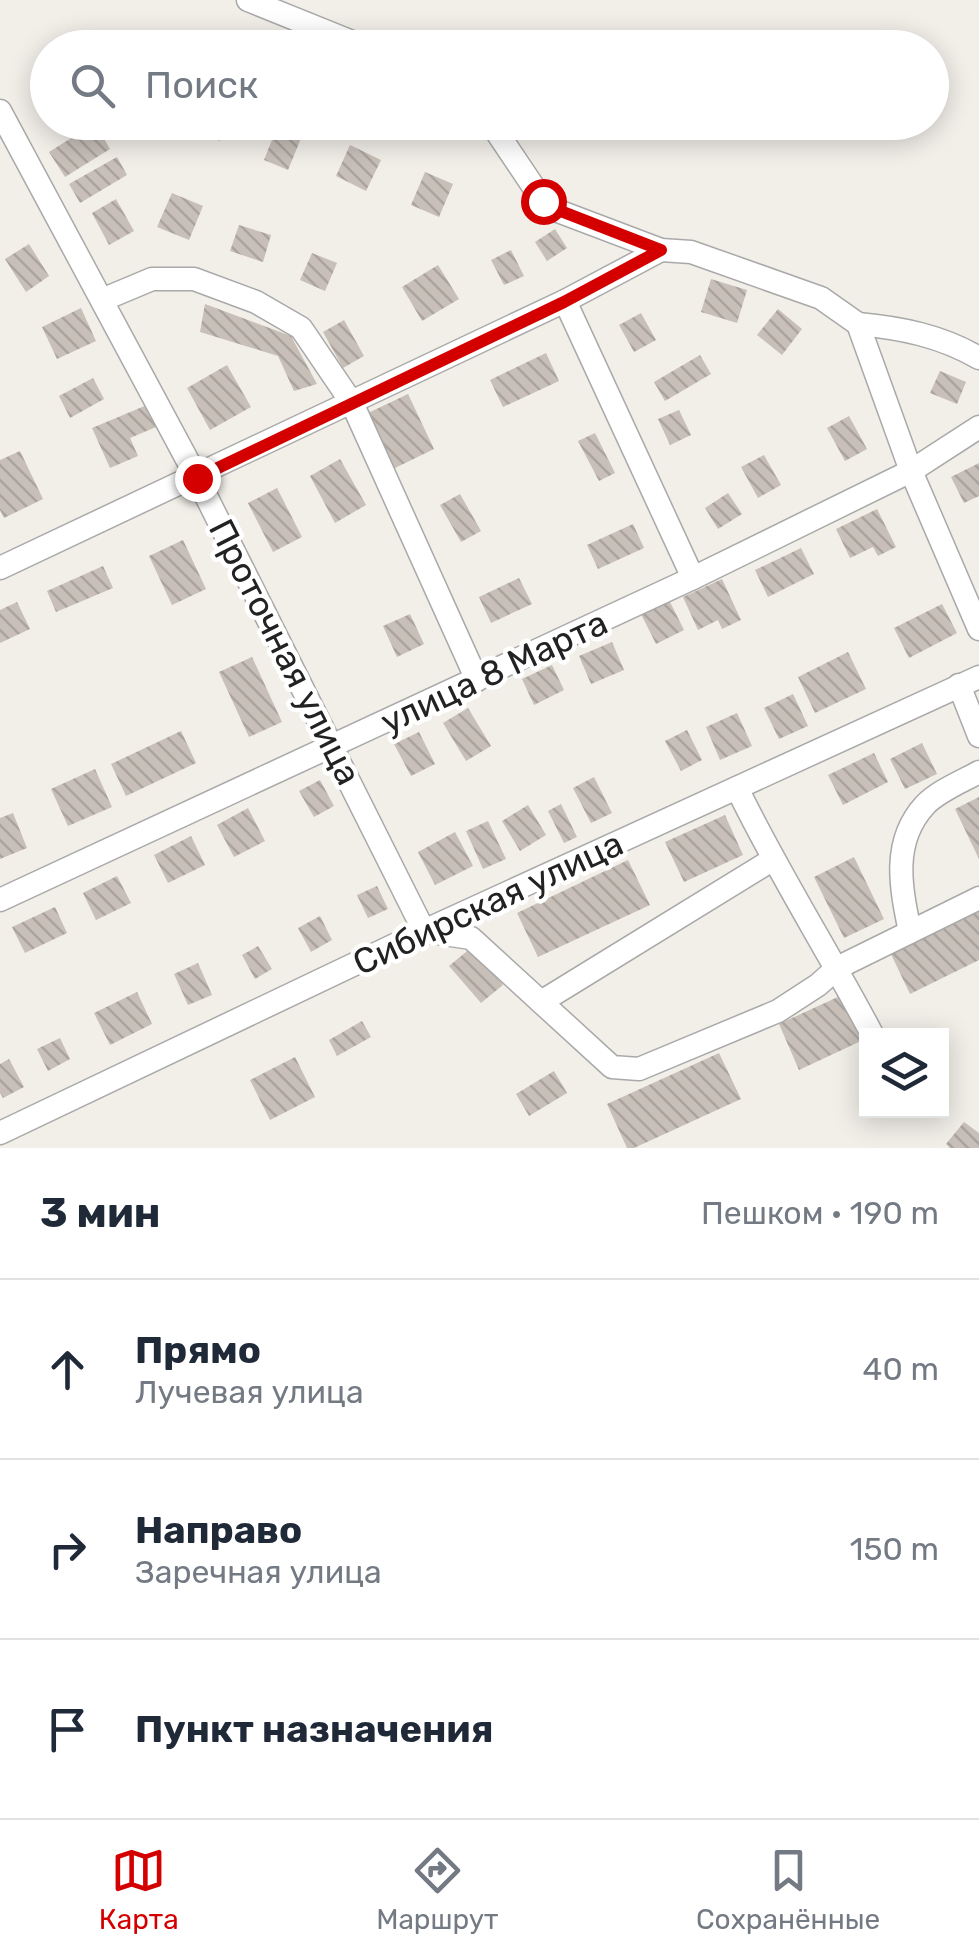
<!DOCTYPE html>
<html lang="ru">
<head>
<meta charset="utf-8">
<style>
  :root { --surface:#fff; --page:#f2f2f3; --text:#1f2937; --muted:#747a83; --line:#e0e1e3; --accent:#d40000 }
  body { margin:0; font-family:Rubik,sans-serif; background:var(--page); color:var(--text) }
  .controls { position:absolute; right:30px; bottom:30px; display:grid; overflow:hidden; border-radius:0px; box-shadow:0 5px 25px #0003 }
  .controls button { width:90px; height:90px; display:grid; place-items:center; padding:0; border:0; border-bottom:2px solid var(--line); background:var(--surface); color:var(--text); font:50px sans-serif }
  .stop { position:absolute; width:30px; height:30px; margin:-22px; border:8px solid #d40000; border-radius:50%; background:#fff }
  .stop.end { background:#d40000; border-color:#fff; box-shadow:0 2px 10px #0008 }
  .list { margin:0; padding:0; list-style:none }
  h2 { display:flex; justify-content:space-between; align-items:center; height:130px; margin:0; padding:0 40px; font-size:42px }
  h2 small { font-size:32px; font-weight:400; color:var(--muted) }
  .list li { display:grid; grid-template-columns:65px 1fr auto; gap:30px; align-items:center; box-sizing:border-box; height:180px; padding:0 40px; border-top:2px solid var(--line) }
  .list b { display:block; font-size:38px; white-space:nowrap }
  .list p { margin:0; font-size:32px; white-space:nowrap; color:var(--muted) }
  .list em { font-size:32px; font-style:normal; color:var(--muted) }
  .icon { flex:none; width:55px; height:55px; fill:none; stroke:currentColor; stroke-width:2; stroke-linecap:round; stroke-linejoin:round }
  .map { position:relative; flex:none; width:979px; height:1148px; overflow:hidden }
  .search { position:absolute; background:var(--surface); box-shadow:0 5px 25px #0003; left:30px; right:30px; top:30px; height:110px; display:flex; align-items:center; gap:25px; box-sizing:border-box; padding:0 35px; border-radius:55px; color:var(--muted); font-size:38px }
  .sheet { height:670px; background:var(--surface) }
  nav { display:flex; justify-content:space-around; align-items:center; box-sizing:border-box; height:140px; border-top:2px solid var(--line); background:var(--surface); font-size:28px; color:var(--muted) }
  nav a { display:grid; justify-items:center; gap:5px }
  nav .on { color:var(--accent) }
  .map>svg:first-child { display:block }
  .building { fill:url(#building-back-hatch) }
  .lines { fill:none; stroke-linecap:round; stroke-linejoin:round }
  .minor-casing { stroke:#a9a9a9; stroke-width:25 }
  .minor { stroke:#fff; stroke-width:22 }
  .route { stroke:#d40000; stroke-width:12 }
  .labels { text-anchor:middle; dominant-baseline:central; stroke-width:9; stroke-linejoin:round; paint-order:stroke }
  .street-label { font-size:35px; fill:#222; stroke:#fff }
</style>
</head>
<body>
<div class="map">
<svg width="979" height="1148" viewBox="0 0 979 1148">
  <defs>
    <pattern id="building-back-hatch" width="6" height="6" patternUnits="userSpaceOnUse" patternTransform="scale(2.5)"><rect width="6" height="6" fill="#c7bfb8"/><path d="M-1 5l2 2M0 0l6 6M5-1l2 2" fill="none" stroke="#aba49e"/></pattern>
  </defs>
  <rect width="100%" height="100%" fill="#f2efe9"/>
  <g class="building">
    <path d="M48 81V109L41 112 31 88Z"/>
    <path d="M197 122H227L220 141 194 131Z"/>
    <path d="M279 122 304 131 288 170 264 160Z"/>
    <path d="M95 123 110 149 65 177 49 152Z"/>
    <path d="M350 145 381 160 366 191 336 176Z"/>
    <path d="M117 157 127 175 80 203 69 184Z"/>
    <path d="M425 172 453 184 439 217 411 205Z"/>
    <path d="M172 193 203 206 189 240 157 227Z"/>
    <path d="M116 199 134 231 109 245 92 213Z"/>
    <path d="M239 225 271 235 263 262 230 251Z"/>
    <path d="M555 229 567 248 547 261 535 242Z"/>
    <path d="M29 244 49 276 26 292 5 259Z"/>
    <path d="M511 250 524 276 504 285 491 260Z"/>
    <path d="M312 253 337 263 325 291 300 280Z"/>
    <path d="M438 265 459 299 422 321 402 287Z"/>
    <path d="M711 279 747 290 737 323 701 312Z"/>
    <path d="M205 304 291 336 317 384 294 391 278 356 200 332Z"/>
    <path d="M81 308 96 341 57 359 42 327Z"/>
    <path d="M778 309 802 329 782 355 757 335Z"/>
    <path d="M641 313 656 340 634 352 619 325Z"/>
    <path d="M344 320 364 356 343 368 323 332Z"/>
    <path d="M546 353 559 381 503 407 490 380Z"/>
    <path d="M700 355 711 374 665 401 654 382Z"/>
    <path d="M227 365 251 407 210 430 187 388Z"/>
    <path d="M940 371 966 382 957 404 930 393Z"/>
    <path d="M93 378 104 399 70 418 59 396Z"/>
    <path d="M408 394 434 449 391 470 366 414Z"/>
    <path d="M147 405 156 427 130 438 138 456 110 468 92 428Z"/>
    <path d="M679 410 691 435 670 445 658 419Z"/>
    <path d="M849 416 867 449 845 461 827 428Z"/>
    <path d="M595 433 615 473 599 481 578 441Z"/>
    <path d="M20 451 43 499 4 518 0 510V460Z"/>
    <path d="M764 455 781 485 758 498 741 467Z"/>
    <path d="M340 459 366 505 335 523 310 476Z"/>
    <path d="M979 463V496L964 503 951 477Z"/>
    <path d="M277 488 302 537 273 552 248 503Z"/>
    <path d="M728 493 742 514 718 529 705 508Z"/>
    <path d="M460 494 481 531 461 542 440 505Z"/>
    <path d="M877 509 896 547 878 556 873 547 850 558 836 529Z"/>
    <path d="M633 524 644 548 598 569 587 545Z"/>
    <path d="M183 540 206 589 172 605 149 556Z"/>
    <path d="M801 548 814 574 768 597 755 570Z"/>
    <path d="M103 566 113 588 56 612 47 591Z"/>
    <path d="M519 578 532 604 491 623 479 597Z"/>
    <path d="M722 579 741 620 722 629 718 620 698 630 683 597Z"/>
    <path d="M669 600 684 630 656 644 641 614Z"/>
    <path d="M17 602 30 629 0 643V610Z"/>
    <path d="M942 604 957 633 909 658 894 628Z"/>
    <path d="M410 614 424 644 397 657 383 626Z"/>
    <path d="M612 642 624 670 591 684 579 656Z"/>
    <path d="M848 652 866 689 815 713 798 677Z"/>
    <path d="M252 657 282 722 249 737 219 672Z"/>
    <path d="M552 665 564 690 534 705 522 679Z"/>
    <path d="M793 694 808 726 779 739 764 708Z"/>
    <path d="M468 708 491 746 466 761 443 723Z"/>
    <path d="M737 713 752 746 720 760 706 727Z"/>
    <path d="M687 730 702 760 681 771 665 741Z"/>
    <path d="M181 731 196 763 126 796 111 764Z"/>
    <path d="M419 732 435 764 411 776 394 744Z"/>
    <path d="M922 743 937 774 905 789 890 759Z"/>
    <path d="M874 753 888 782 843 805 828 775Z"/>
    <path d="M95 769 112 807 68 826 51 789Z"/>
    <path d="M594 777 612 813 591 823 573 788Z"/>
    <path d="M320 780 334 806 314 817 299 791Z"/>
    <path d="M979 797V859L955 809Z"/>
    <path d="M561 804 577 837 564 843 548 811Z"/>
    <path d="M528 805 546 835 520 851 502 821Z"/>
    <path d="M248 808 265 841 234 857 217 825Z"/>
    <path d="M13 813 27 848 0 859V818Z"/>
    <path d="M725 815 743 855 684 882 665 842Z"/>
    <path d="M488 821 506 859 483 869 466 831Z"/>
    <path d="M455 832 473 866 435 885 418 852Z"/>
    <path d="M191 836 205 865 168 883 154 855Z"/>
    <path d="M854 857 884 919 844 938 814 877Z"/>
    <path d="M628 860 650 905 538 957 517 913Z"/>
    <path d="M117 876 131 903 96 920 83 893Z"/>
    <path d="M377 886 388 909 368 918 357 895Z"/>
    <path d="M55 907 67 933 25 953 12 927Z"/>
    <path d="M979 909V960L910 994 890 952Z"/>
    <path d="M320 916 332 940 311 952 298 928Z"/>
    <path d="M258 946 272 969 255 979 242 955Z"/>
    <path d="M472 947 503 985 481 1003 449 966Z"/>
    <path d="M198 963 212 995 188 1005 174 974Z"/>
    <path d="M137 992 152 1024 110 1045 94 1013Z"/>
    <path d="M840 996 861 1041 799 1070 779 1024Z"/>
    <path d="M362 1021 371 1037 337 1056 329 1040Z"/>
    <path d="M60 1038 70 1059 48 1071 37 1049Z"/>
    <path d="M719 1053 741 1099 634 1148H627L607 1104Z"/>
    <path d="M295 1057 315 1097 270 1120 250 1080Z"/>
    <path d="M9 1059 24 1087 3 1098 0 1093V1064Z"/>
    <path d="M554 1071 567 1093 529 1116 516 1094Z"/>
    <path d="M964 1122 979 1133V1148H950L946 1144Z"/>
  </g>
  <g class="lines">
    <g class="minor-casing">
      <g id="minor">
        <path d="M248 0 367 48"/>
        <path d="M0 111 197 478 424 931 471 938 612 1067 639 1069 778 1011 818 985 837 968 979 898"/>
        <path d="M490 122 543 201 558 211 661 250 691 252 821 298 858 324 911 471 979 629"/>
        <path d="M102 300 152 279H194L256 302 301 328 352 403 477 680"/>
        <path d="M565 301 693 578"/>
        <path d="M858 324C902 328 941 336 979 358"/>
        <path d="M0 568 565 301 661 250"/>
        <path d="M959 685 979 736"/>
        <path d="M737 788C778 873 829 952 873 1036"/>
        <path d="M0 900 693 578 911 471 979 427"/>
        <path d="M910 932C901 888 891 842 925 805 938 791 963 781 979 772"/>
        <path d="M541 1002 772 860"/>
        <path d="M0 1133 424 931 979 677"/>
      </g>
    </g>
    <use href="#minor" class="minor"/>
  </g>
  <g class="lines">
    <path class="route" d="M197 478 564 302 661 250 558 210 543 201"/>
  </g>
  <g class="labels">
    <g class="street-label">
      <text transform="translate(285 652) rotate(63)">Проточная улица</text>
      <text transform="translate(494 672) rotate(-25)">улица 8 Марта</text>
      <text transform="translate(488 903) rotate(-25)">Сибирская улица</text>
    </g>
  </g>
</svg>
<div class="controls">
<button><svg class="icon" aria-label="layers" viewBox="0 0 24 24"><path d="M12 4l9 5-9 5-9-5zM3 14l9 5 9-5"/></svg></button>
</div>
<div class="stop" style="left:543px;top:201px"></div>
<div class="stop end" style="left:197px;top:478px"></div>
<div class="search"><svg class="icon" aria-label="search" viewBox="0 0 24 24"><circle cx="10" cy="10" r="6"/><path d="M15 15l6 6"/></svg>Поиск</div>
</div>
<section class="sheet">
<h2>3 мин<small>Пешком · 190 m</small></h2>
<ul class="list">
<li><svg class="icon" aria-label="ahead" viewBox="0 0 24 24"><path d="M12 20V5M6 11l6-6 6 6"/></svg><div><b>Прямо</b><p>Лучевая улица</p></div><em>40 m</em></li>
<li><svg class="icon" aria-label="right" viewBox="0 0 24 24"><path d="M7 20v-9h11M14 6l5 5-5 5"/></svg><div><b>Направо</b><p>Заречная улица</p></div><em>150 m</em></li>
<li><svg class="icon" aria-label="arrive" viewBox="0 0 24 24"><path d="M6 21V4h12l-3 4 3 4H6"/></svg><div><b>Пункт назначения</b></div></li>
</ul>
</section>
<nav>
<a class="on"><svg class="icon" aria-label="map" viewBox="0 0 24 24"><path d="M3 6l6-2 6 2 6-2v14l-6 2-6-2-6 2zM9 4v14M15 6v14"/></svg>Карта</a>
<a><svg class="icon" aria-label="directions" viewBox="0 0 24 24"><path d="M12 3l9 9-9 9-9-9zM9 14v-3h6M13 9l2 2-2 2"/></svg>Маршрут</a>
<a><svg class="icon" aria-label="saved" viewBox="0 0 24 24"><path d="M7 4h10v16l-5-4-5 4z"/></svg>Сохранённые</a>
</nav>
</body>
</html>
